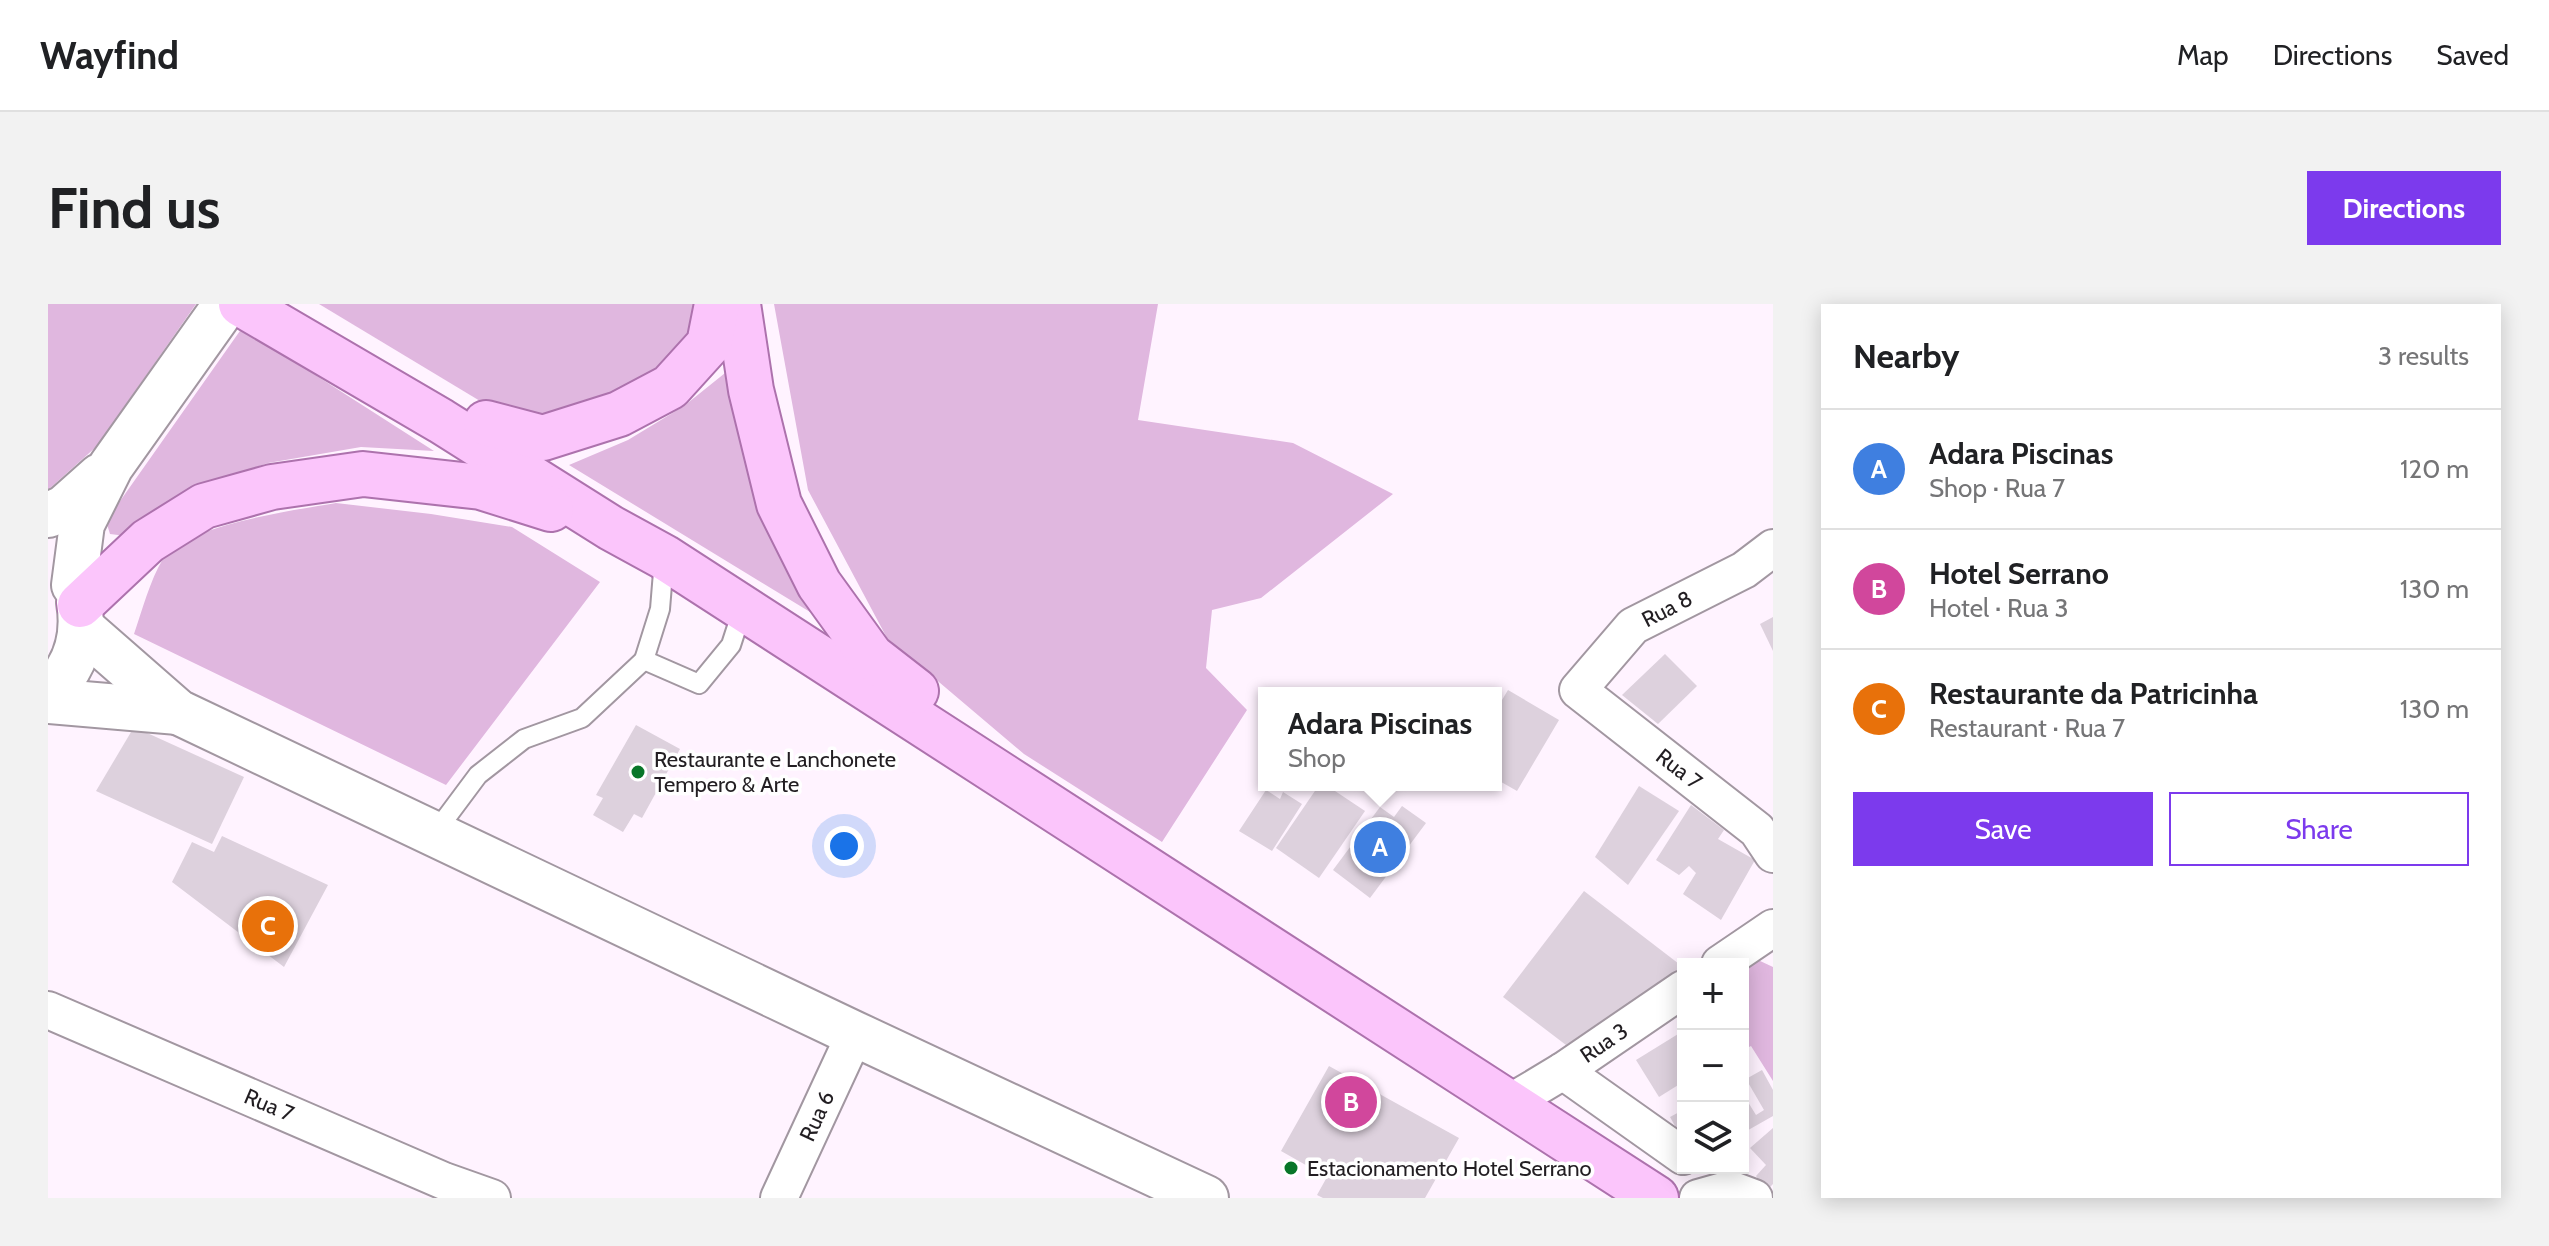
<!DOCTYPE html>
<html lang="en">
<head>
<meta charset="utf-8">
<style>
  :root { --surface:#fff; --page:#f2f2f2; --text:#202124; --muted:#757577; --line:#e0e0e0; --accent:#7c3aed }
  body { margin:0; font-family:Cabin,sans-serif; background:var(--page); color:var(--text) }
  .controls { position:absolute; right:24px; bottom:24px; display:grid; overflow:hidden; border-radius:0px; box-shadow:0 4px 20px #0003 }
  .controls button { width:72px; height:72px; display:grid; place-items:center; padding:0; border:0; border-bottom:2px solid var(--line); background:var(--surface); color:var(--text); font:40px sans-serif }
  .you { position:absolute; left:796px; top:542px; width:28px; height:28px; margin:-20px; border:6px solid #fff; border-radius:50%; background:#1a73e8; box-shadow:0 0 0 12px #1a73e833 }
  .badge { display:grid; place-items:center; width:52px; height:52px; border-radius:50%; background:var(--accent); color:#fff; font-size:26px; font-weight:700 }
  .pin { position:absolute; translate:-50% -50%; border:4px solid #fff; box-shadow:0 2px 8px #0006 }
  .popup { position:absolute; left:1210px; top:383px; width:244px; height:104px; box-sizing:border-box; display:grid; place-content:center; border-radius:0px; background:var(--surface); filter:drop-shadow(0 2px 6px #0005); font-size:26px; white-space:nowrap; color:var(--muted) }
  .popup b { font-size:30px; color:var(--text) }
  .popup::after { content:''; position:absolute; left:50%; top:100%; margin-left:-16px; border:16px solid transparent; border-top-color:var(--surface) }
  .list { margin:0; padding:0; list-style:none }
  h2 { display:flex; justify-content:space-between; align-items:center; height:104px; margin:0; padding:0 32px; font-size:34px }
  h2 small { font-size:26px; font-weight:400; color:var(--muted) }
  .list li { display:grid; grid-template-columns:52px 1fr auto; gap:24px; align-items:center; box-sizing:border-box; height:120px; padding:0 32px; border-top:2px solid var(--line) }
  .list b { display:block; font-size:30px; white-space:nowrap }
  .list p { margin:0; font-size:26px; white-space:nowrap; color:var(--muted) }
  .list em { font-size:26px; font-style:normal; color:var(--muted) }
  .actions { display:flex; gap:16px; padding:24px 32px }
  .actions a { flex:1; padding:18px 0; border:2px solid var(--accent); border-radius:0px; text-align:center; font-size:28px; color:var(--accent) }
  .actions .main { background:var(--accent); color:#fff }
  .icon { flex:none; width:44px; height:44px; fill:none; stroke:currentColor; stroke-width:2; stroke-linecap:round; stroke-linejoin:round }
  .map { position:relative; flex:none; width:1725px; height:894px; overflow:hidden; border-radius:0px }
  header { display:flex; align-items:center; gap:48px; box-sizing:border-box; height:112px; padding:0 40px; background:var(--surface); border-bottom:2px solid var(--line) }
  header strong { font-size:38px }
  nav { display:flex; gap:44px; margin-inline-start:auto; font-size:28px }
  .intro { display:flex; align-items:center; justify-content:space-between; box-sizing:border-box; height:192px; padding:0 48px }
  h1 { margin:0; font-size:56px }
  .button { padding:20px 36px; border-radius:0px; background:var(--accent); color:#fff; font-size:28px; font-weight:700 }
  main { display:flex; gap:48px; padding:0 48px }
  aside { flex:1; background:var(--surface); border-radius:0px; box-shadow:0 4px 20px #0003 }
  .map>svg:first-child { display:block }
  .green { fill:#e0b7df }
  .building { fill:#ddd1dd }
  .lines { fill:none; stroke-linecap:round; stroke-linejoin:round }
  .lane-casing { stroke:#a297a1; stroke-width:22 }
  .street-casing { stroke:#a297a1; stroke-width:40 }
  .secondary-casing { stroke:#a297a1; stroke-width:48 }
  .primary-casing { stroke:#ad72ad; stroke-width:48 }
  .lane { stroke:#fff; stroke-width:18 }
  .street { stroke:#fff; stroke-width:36 }
  .secondary { stroke:#fff; stroke-width:44 }
  .primary { stroke:#fbc5fb; stroke-width:44 }
  .poi-dot { fill:#087629; stroke:#fff; stroke-width:3 }
  .labels { text-anchor:middle; dominant-baseline:central; stroke-width:7; stroke-linejoin:round; paint-order:stroke }
  .street-label { font-size:22px; fill:#221e22; stroke:#fff }
  .poi-label { font-size:22px; fill:#221e22; stroke:#fff; text-anchor:start }
</style>
</head>
<body>
<header>
<strong>Wayfind</strong>
<nav><a>Map</a><a>Directions</a><a>Saved</a></nav>
</header>
<div class="intro"><h1>Find us</h1><a class="button">Directions</a></div>
<main>
<div class="map">
<svg width="1725" height="894" viewBox="0 0 1725 894">
  <rect width="100%" height="100%" fill="#fff3ff"/>
  <g class="green">
    <path d="M0 0H148L49 142 0 186Z"/>
    <path d="M271 0H646L642 27 611 65 566 89 496 111 447 106Z"/>
    <path d="M726 0H1110L1090 116 1245 139 1345 190 1213 294 1164 306 1158 364 1199 406 1114 538 976 450 839 334 760 186Z"/>
    <path d="M194 24 386 147 313 143 220 159 153 182 78 232 62 230 58 217Z"/>
    <path d="M687 61 688 91 710 207 767 311 521 161 580 136 636 102Z"/>
    <path d="M288 199 383 210 464 223 552 278 398 481 86 330C94 307 102 276 115 255 136 221 248 206 288 199Z"/>
    <path d="M1710 656 1725 663V777L1703 742 1695 746V665Z"/>
  </g>
  <g class="building">
    <path d="M1725 313V347L1712 320Z"/>
    <path d="M1617 350 1649 382 1610 420 1574 391Z"/>
    <path d="M1460 386 1511 416 1469 487 1448 475V406Z"/>
    <path d="M588 421 632 445 594 514 586 510 575 528 545 511 555 494 548 491Z"/>
    <path d="M86 423 196 473 164 540 48 487Z"/>
    <path d="M1271 481H1278L1317 507 1271 574 1228 544Z"/>
    <path d="M1591 482 1631 507 1580 581 1547 553Z"/>
    <path d="M1218 486 1232 495 1235 488 1254 500 1224 547 1191 527Z"/>
    <path d="M1643 501 1676 526 1670 535 1707 556 1673 616 1635 590 1648 569 1641 562 1631 571 1608 556Z"/>
    <path d="M1354 502 1378 519 1322 594 1285 566 1332 503 1346 513Z"/>
    <path d="M174 532 280 581 236 663 124 578 144 538 166 548Z"/>
    <path d="M1536 587 1635 663V667L1518 741 1455 693Z"/>
    <path d="M1635 727V778L1611 793 1588 756Z"/>
    <path d="M1281 762 1411 834 1377 894H1275L1269 891 1279 873 1233 847Z"/>
    <path d="M1714 766 1725 786V812L1695 829V790L1708 811 1716 806 1698 775Z"/>
    <path d="M1635 806V827L1631 829 1622 813Z"/>
    <path d="M1725 824V880L1718 887 1708 872 1718 861 1702 844Z"/>
  </g>
  <g class="lines">
    <g class="lane-casing">
      <g id="lane">
        <path d="M616 256 612 305 596 356 651 380 683 341 695 304"/>
        <path d="M386 530 430 471 476 435 534 414 596 356"/>
      </g>
    </g>
    <g class="street-casing">
      <g id="street">
        <path d="M1725 244 1696 266 1585 322 1530 386 1709 526 1725 550"/>
        <path d="M1672 660 1725 624"/>
        <path d="M0 706 396 877 444 894"/>
        <path d="M1515 767 1635 852"/>
        <path d="M1475 791 1515 767 1635 685"/>
        <path d="M731 894 807 730"/>
        <path d="M1650 894 1682 885 1706 894"/>
      </g>
    </g>
    <g class="secondary-casing">
      <g id="secondary">
        <path d="M0 211 16 204 52 172"/>
        <path d="M26 281 34 220 63 162 178 0"/>
        <path d="M34 324 130 408 807 730 1158 894"/>
        <path d="M0 390C27 365 37 334 31 298"/>
        <path d="M0 397 130 408"/>
      </g>
    </g>
    <g class="primary-casing">
      <g id="primary">
        <path d="M193 0 393 117 563 224 616 253 1608 894"/>
        <path d="M690 0 703 86 731 200 771 280 823 352 868 387"/>
        <path d="M438 119 495 134 571 110 622 83 661 40 669 0"/>
        <path d="M32 301 100 237 156 202 224 183 315 170 433 183 503 205"/>
      </g>
    </g>
    <use href="#lane" class="lane"/>
    <use href="#street" class="street"/>
    <use href="#secondary" class="secondary"/>
    <use href="#primary" class="primary"/>
  </g>
  <g class="poi-dot">
    <circle cx="590" cy="468" r="8"/>
    <circle cx="1243" cy="864" r="8"/>
  </g>
  <g class="labels">
    <g class="street-label">
      <text transform="translate(1619 305) rotate(-27)">Rua 8</text>
      <text transform="translate(1631 465) rotate(38)">Rua 7</text>
      <text transform="translate(1556 739) rotate(-34)">Rua 3</text>
      <text transform="translate(221 801) rotate(23)">Rua 7</text>
      <text transform="translate(769 812) rotate(-65)">Rua 6</text>
    </g>
    <g class="poi-label">
      <text x="606" y="455">Restaurante e Lanchonete<tspan x="606" dy="25">Tempero &amp; Arte</tspan></text>
      <text x="1259" y="864">Estacionamento Hotel Serrano</text>
    </g>
  </g>
</svg>
<div class="controls">
<button>+</button>
<button>−</button>
<button><svg class="icon" aria-label="layers" viewBox="0 0 24 24"><path d="M12 4l9 5-9 5-9-5zM3 14l9 5 9-5"/></svg></button>
</div>
<div class="you"></div>
<div class="pin badge" style="left:1332px;top:543px;background:#3f7fe0">A</div>
<div class="popup"><b>Adara Piscinas</b>Shop</div>
<div class="pin badge" style="left:1303px;top:798px;background:#d1479c">B</div>
<div class="pin badge" style="left:220px;top:622px;background:#e8710a">C</div>
</div>
<aside>
<h2>Nearby<small>3 results</small></h2>
<ul class="list">
<li><span class="badge" style="background:#3f7fe0">A</span><div><b>Adara Piscinas</b><p>Shop · Rua 7</p></div><em>120 m</em></li>
<li><span class="badge" style="background:#d1479c">B</span><div><b>Hotel Serrano</b><p>Hotel · Rua 3</p></div><em>130 m</em></li>
<li><span class="badge" style="background:#e8710a">C</span><div><b>Restaurante da Patricinha</b><p>Restaurant · Rua 7</p></div><em>130 m</em></li>
</ul>
<div class="actions"><a class="main">Save</a><a>Share</a></div>
</aside>
</main>
</body>
</html>
